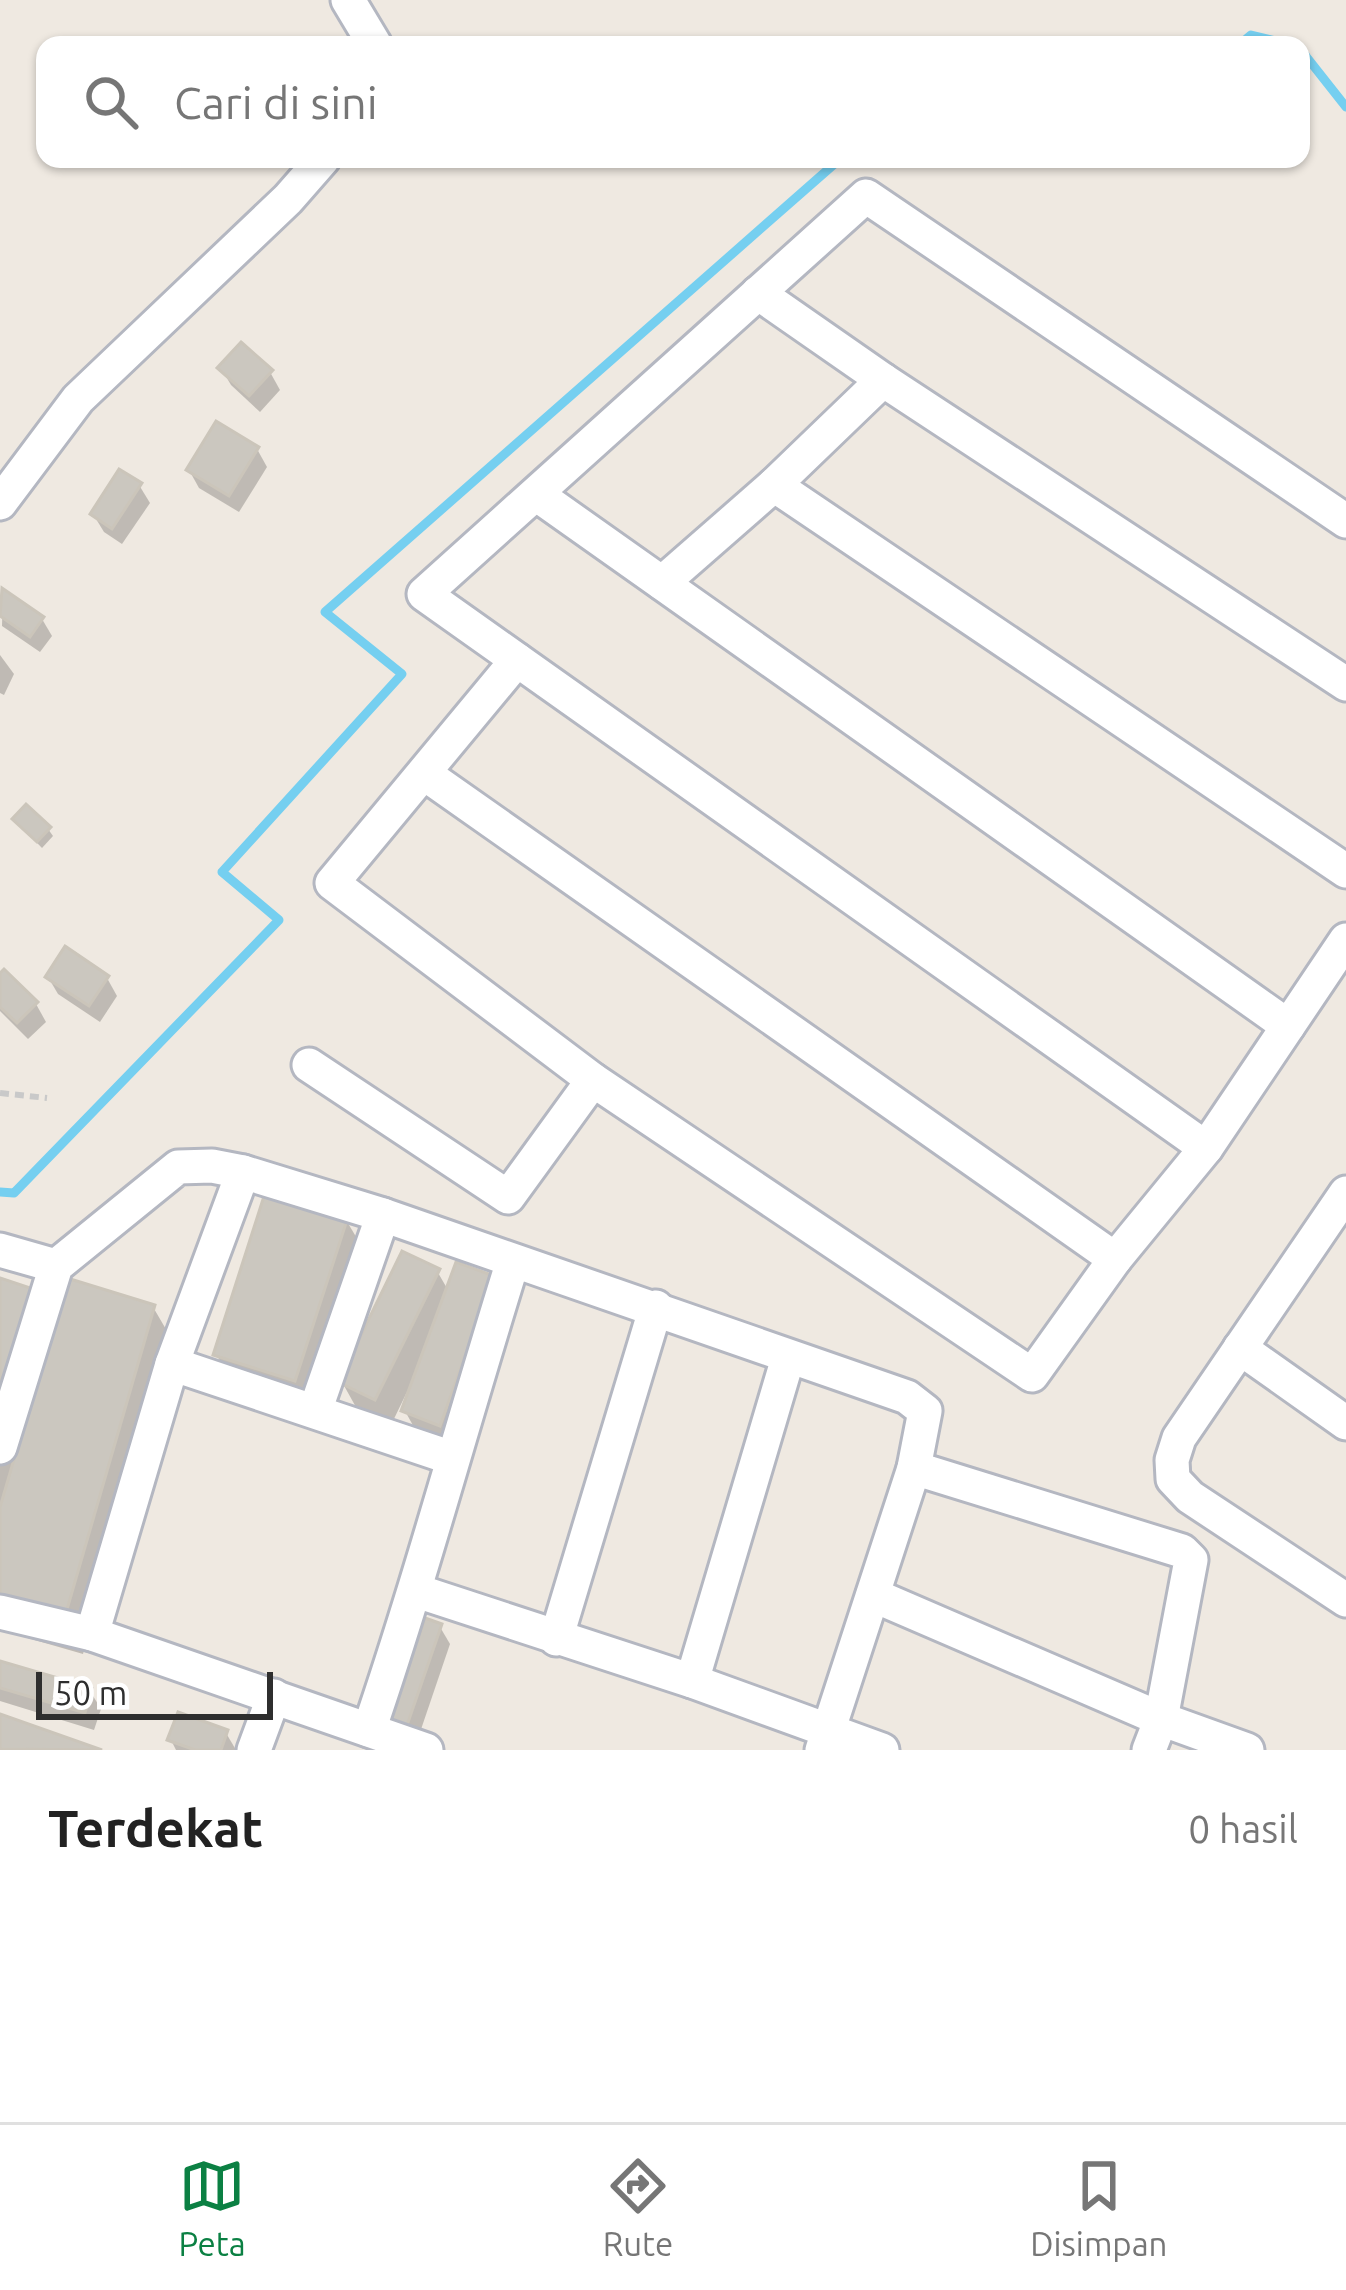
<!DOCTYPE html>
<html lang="id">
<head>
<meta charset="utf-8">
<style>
  :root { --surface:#fff; --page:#f6f6f6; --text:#222; --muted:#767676; --line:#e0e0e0; --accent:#0b8043 }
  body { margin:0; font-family:Ubuntu,sans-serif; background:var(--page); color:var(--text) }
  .scale { position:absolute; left:36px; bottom:30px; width:237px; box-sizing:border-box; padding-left:12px; border:6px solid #2e2e2e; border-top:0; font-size:33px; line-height:42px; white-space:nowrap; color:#2e2e2e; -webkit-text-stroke:9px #fff; paint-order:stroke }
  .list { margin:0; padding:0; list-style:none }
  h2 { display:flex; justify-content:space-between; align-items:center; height:156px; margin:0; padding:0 48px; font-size:51px }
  h2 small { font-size:39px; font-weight:400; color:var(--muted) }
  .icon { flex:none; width:66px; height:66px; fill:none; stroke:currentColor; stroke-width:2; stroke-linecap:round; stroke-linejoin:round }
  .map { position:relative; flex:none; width:1346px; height:1750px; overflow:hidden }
  .search { position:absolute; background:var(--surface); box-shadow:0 3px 9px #0004; left:36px; right:36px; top:36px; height:132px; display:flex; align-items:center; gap:30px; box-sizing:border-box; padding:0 42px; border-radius:24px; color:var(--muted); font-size:45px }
  .sheet { height:372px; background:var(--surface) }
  nav { display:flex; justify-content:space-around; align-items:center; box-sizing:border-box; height:168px; border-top:3px solid var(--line); background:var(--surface); font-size:33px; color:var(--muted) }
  nav a { display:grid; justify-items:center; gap:6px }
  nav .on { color:var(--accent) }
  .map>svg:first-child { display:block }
  .shadow { fill:#0003 }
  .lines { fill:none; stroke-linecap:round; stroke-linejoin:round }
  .stream { stroke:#75cff0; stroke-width:9 }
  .building { fill:#cbc7bf; stroke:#cbc5ba; stroke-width:3 }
  .minor-casing { stroke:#b4b7c1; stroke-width:39 }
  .path { stroke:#c9c9c9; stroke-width:6; stroke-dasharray:9 6; stroke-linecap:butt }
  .minor { stroke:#fff; stroke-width:33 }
</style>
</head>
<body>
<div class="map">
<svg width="1346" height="1750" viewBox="0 0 1346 1750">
  <rect width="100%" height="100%" fill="#efe9e1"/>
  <g class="shadow">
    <path d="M221 368 270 372 280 390 260 412 231 385Z"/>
    <path d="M257 449 267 467 239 512 199 488 189 470Z"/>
    <path d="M139 485 150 503 122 544 104 532 93 514Z"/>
    <path d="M3 592 42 619 52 636 40 652 2 626Z"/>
    <path d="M0 655 14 674 4 695 0 693Z"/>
    <path d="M15 820 48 829 53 836 42 848Z"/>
    <path d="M0 977 36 1004 46 1022 28 1039 0 1011Z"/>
    <path d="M48 977 107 978 117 996 100 1022 58 994Z"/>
    <path d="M346 1220 367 1255 315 1415 237 1390 216 1354Z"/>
    <path d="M437 1271 448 1290 492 1278 455 1451 420 1438 405 1411 410 1395 406 1394 391 1425 357 1409 342 1382Z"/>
    <path d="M0 1281 40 1294 153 1307 174 1343 83 1654 0 1630Z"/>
    <path d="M440 1627 450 1644 414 1750 389 1731Z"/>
    <path d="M0 1664 90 1691 101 1709 94 1730 0 1701Z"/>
    <path d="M226 1733 236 1750H176L171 1740Z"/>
  </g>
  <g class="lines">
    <g class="stream">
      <path d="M1239 45 1251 35 1292 45"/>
      <path d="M1301 50 1346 107"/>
      <path d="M0 1192 14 1193 279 920 222 872 402 674 325 612 840 159"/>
    </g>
  </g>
  <g class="building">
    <path d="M241 342 273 370 249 396 217 368Z"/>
    <path d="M216 421 259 447 229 496 186 470Z"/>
    <path d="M119 469 142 483 112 529 90 514Z"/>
    <path d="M2 588 44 617 30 637 0 616Z"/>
    <path d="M26 804 51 827 37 842 12 819Z"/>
    <path d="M65 946 109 976 89 1006 45 977Z"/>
    <path d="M4 969 38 1002 17 1023 0 1007V973Z"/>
    <path d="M266 1190 348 1217 295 1381 213 1355Z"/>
    <path d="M402 1251 440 1269 375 1400 338 1382Z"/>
    <path d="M456 1262 494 1276 440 1426 401 1411Z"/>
    <path d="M0 1278 42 1292 0 1421Z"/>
    <path d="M67 1278 155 1305 64 1620 0 1601V1507Z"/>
    <path d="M425 1618 442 1624 403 1737 386 1732Z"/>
    <path d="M0 1661 92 1688 85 1713 0 1688Z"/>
    <path d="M178 1712 228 1730 221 1750H195L167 1740Z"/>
    <path d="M0 1714 102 1750 0 1749Z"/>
  </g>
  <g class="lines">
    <g class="minor-casing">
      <g id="minor">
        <path d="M348 0 375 45"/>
        <path d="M758 293 883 380 1346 684"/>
        <path d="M883 380 774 485 1346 871"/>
        <path d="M536 494 1288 1026"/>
        <path d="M0 503 78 399 288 199 323 159"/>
        <path d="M1346 521 866 196 424 594 1206 1148 1346 940"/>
        <path d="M662 583 774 485"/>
        <path d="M517 660 332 883 593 1080 1032 1375 1115 1259 1206 1148"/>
        <path d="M425 774 1115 1259"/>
        <path d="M309 1065 508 1197 593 1080"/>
        <path d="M1346 1193 1179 1438 1172 1460 1173 1479 1190 1497 1346 1600"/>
        <path d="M0 1250 56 1266"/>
        <path d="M1240 1348 1346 1423"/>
        <path d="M172 1364 243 1172"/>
        <path d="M315 1411 383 1215"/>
        <path d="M0 1447 56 1266 178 1167 212 1166 243 1172 383 1215 907 1397 925 1411 914 1468 822 1750"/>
        <path d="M914 1468 1182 1551 1191 1560 1161 1719 1149 1750"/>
        <path d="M417 1591 692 1681 882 1750"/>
        <path d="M873 1595 1161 1719 1247 1750"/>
        <path d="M0 1612 92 1634 426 1750"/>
        <path d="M92 1634 172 1364 452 1458"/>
        <path d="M556 1639 656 1307"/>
        <path d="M692 1681 788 1358"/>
        <path d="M369 1730C422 1575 464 1417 513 1261"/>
        <path d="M254 1750 274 1696"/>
      </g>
    </g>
    <path class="path" d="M0 1093 47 1098"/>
    <use href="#minor" class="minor"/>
  </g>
</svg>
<div class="scale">50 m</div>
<div class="search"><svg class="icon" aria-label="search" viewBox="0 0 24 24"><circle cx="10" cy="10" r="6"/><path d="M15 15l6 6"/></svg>Cari di sini</div>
</div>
<section class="sheet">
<h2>Terdekat<small>0 hasil</small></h2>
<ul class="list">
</ul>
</section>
<nav>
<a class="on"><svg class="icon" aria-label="map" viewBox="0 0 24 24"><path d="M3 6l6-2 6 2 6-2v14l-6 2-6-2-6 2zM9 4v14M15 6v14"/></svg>Peta</a>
<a><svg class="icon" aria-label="directions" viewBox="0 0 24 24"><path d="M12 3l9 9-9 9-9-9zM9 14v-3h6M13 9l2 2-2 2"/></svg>Rute</a>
<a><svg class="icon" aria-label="saved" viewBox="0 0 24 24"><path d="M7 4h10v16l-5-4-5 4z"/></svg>Disimpan</a>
</nav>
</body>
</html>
